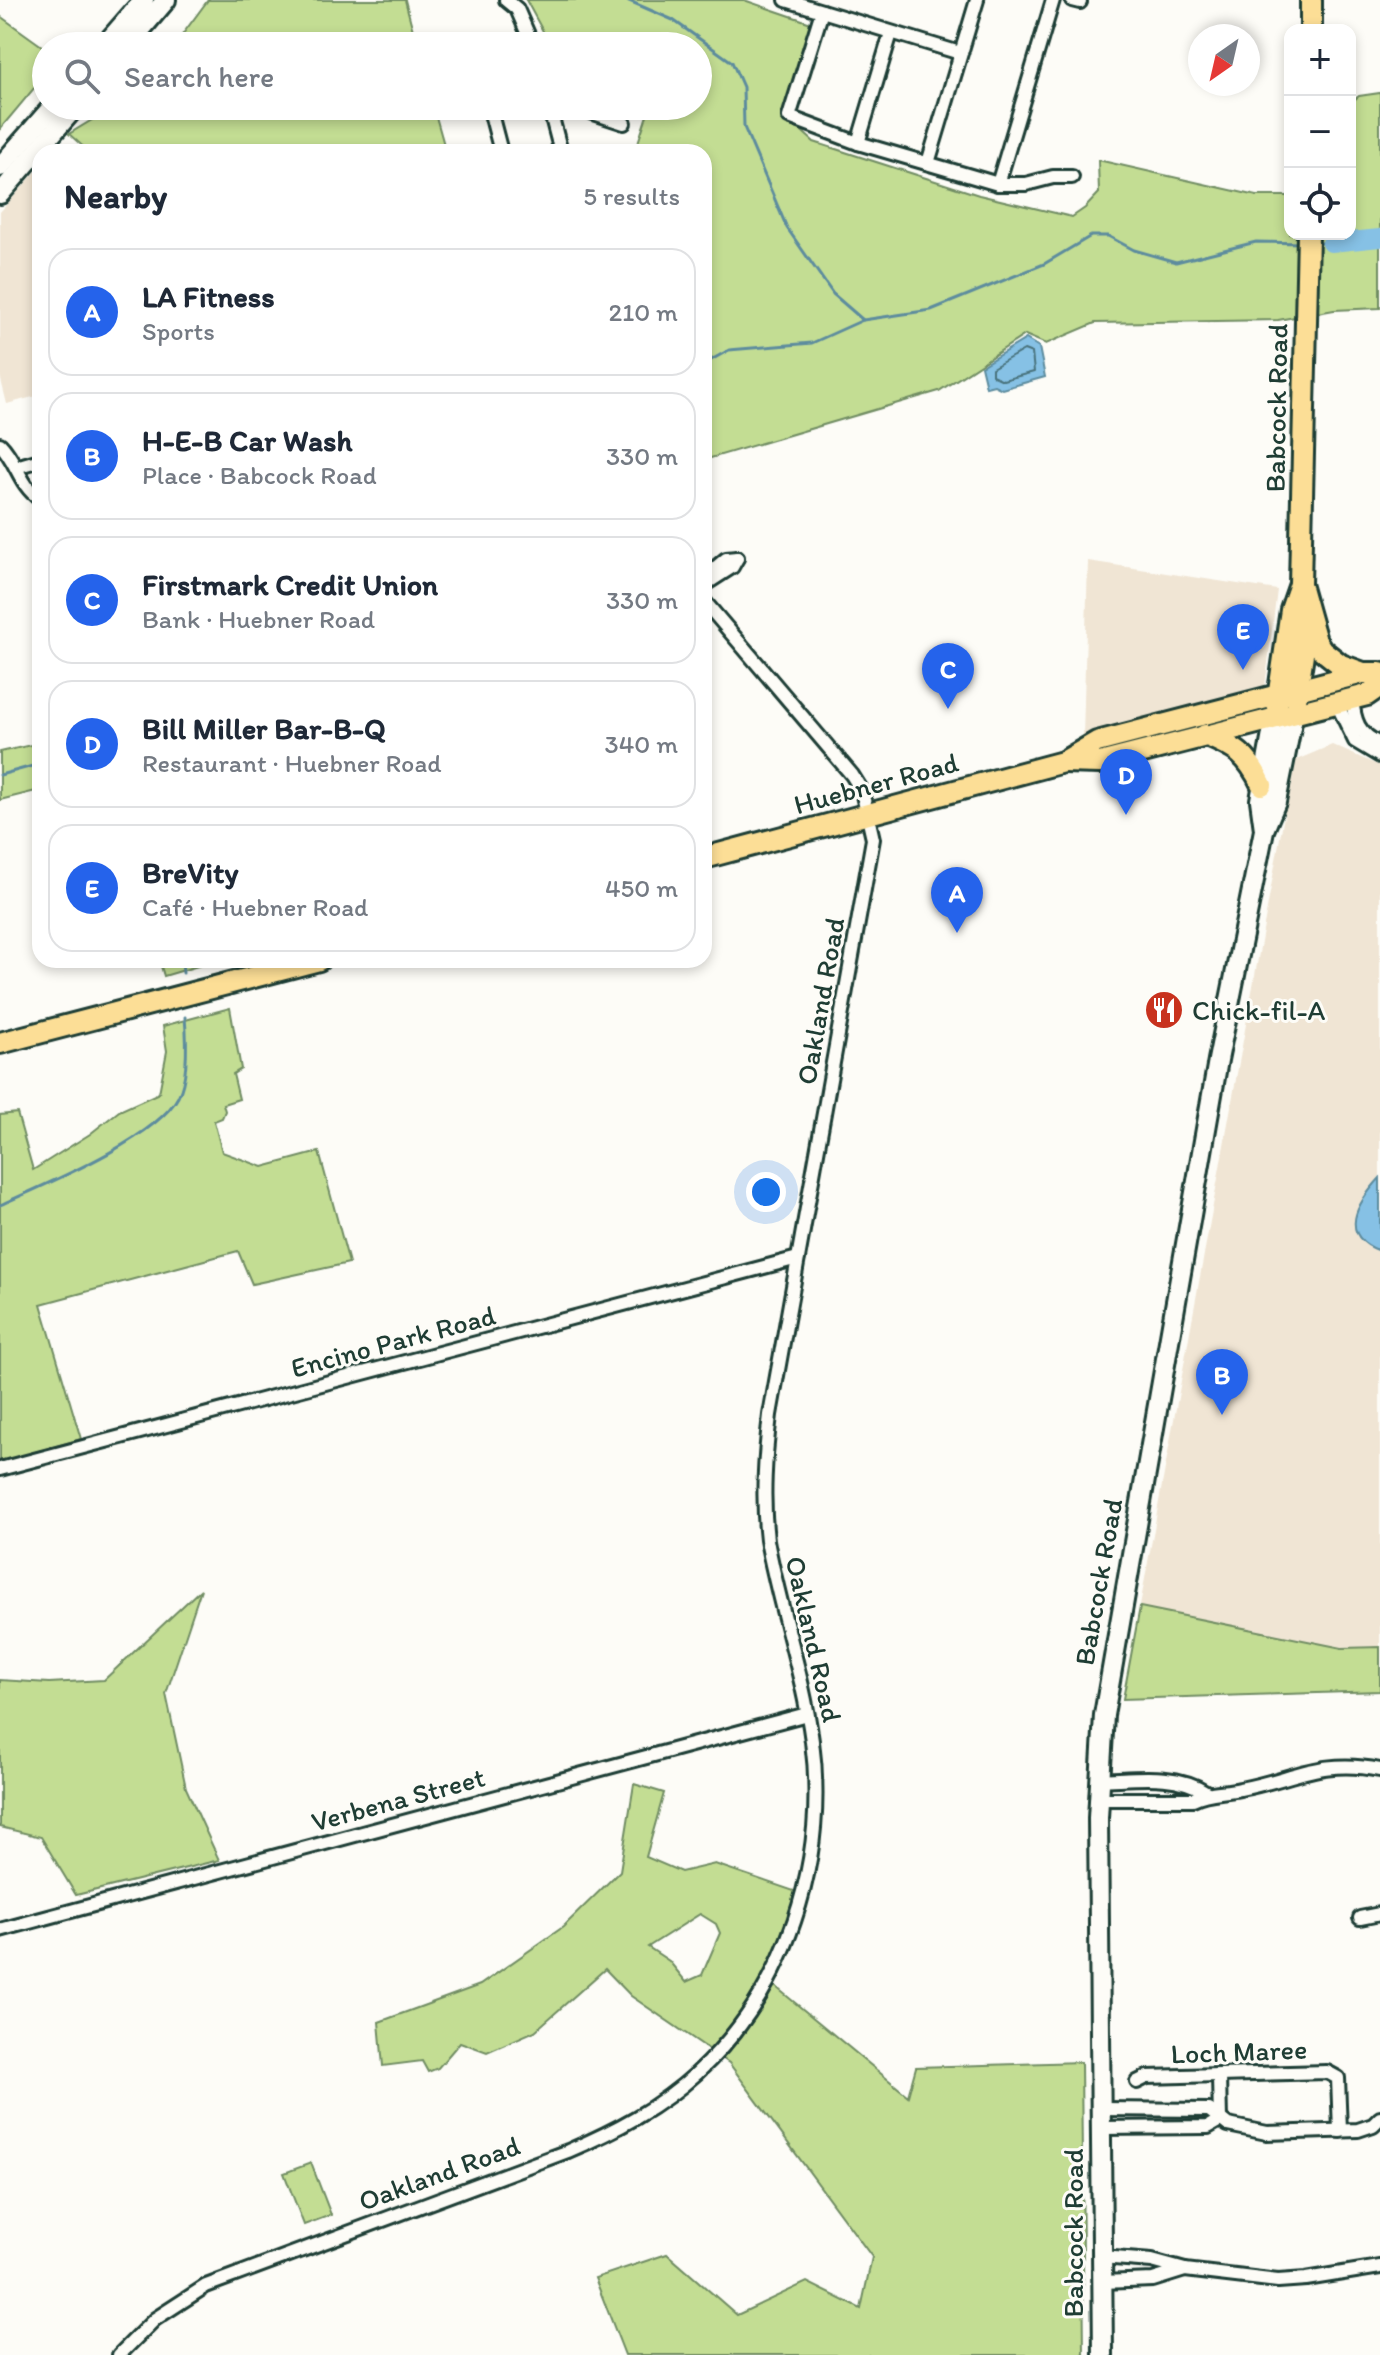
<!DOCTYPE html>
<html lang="en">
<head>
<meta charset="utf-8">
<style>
  :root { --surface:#fff; --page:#f2f2f3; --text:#1f2937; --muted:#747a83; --line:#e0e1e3; --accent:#2563eb }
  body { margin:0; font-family:Itim,sans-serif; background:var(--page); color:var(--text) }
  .controls { position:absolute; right:24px; top:24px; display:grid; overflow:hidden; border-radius:16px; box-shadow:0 4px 12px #0003 }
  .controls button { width:72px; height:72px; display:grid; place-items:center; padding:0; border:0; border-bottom:2px solid var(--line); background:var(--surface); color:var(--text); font:40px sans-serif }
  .compass { position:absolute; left:1188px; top:24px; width:72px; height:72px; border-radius:50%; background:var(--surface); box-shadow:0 4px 12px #0003; rotate:214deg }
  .you { position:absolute; left:766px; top:1192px; width:28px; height:28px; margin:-20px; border:6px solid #fff; border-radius:50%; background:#1a73e8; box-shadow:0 0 0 12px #1a73e833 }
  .badge { display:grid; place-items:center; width:52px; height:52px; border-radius:50%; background:var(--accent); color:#fff; font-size:26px; font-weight:700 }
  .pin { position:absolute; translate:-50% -66px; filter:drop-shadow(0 2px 4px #0008) }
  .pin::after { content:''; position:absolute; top:42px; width:28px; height:24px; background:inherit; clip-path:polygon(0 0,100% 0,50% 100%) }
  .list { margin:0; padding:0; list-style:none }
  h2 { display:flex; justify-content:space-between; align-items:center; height:104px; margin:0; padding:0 32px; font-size:34px }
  h2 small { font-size:26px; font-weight:400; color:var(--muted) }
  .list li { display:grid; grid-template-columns:52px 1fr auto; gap:24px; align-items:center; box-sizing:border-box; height:128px; margin:0 16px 16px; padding:0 16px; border:2px solid var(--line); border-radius:24px }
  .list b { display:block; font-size:30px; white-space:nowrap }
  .list p { margin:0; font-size:26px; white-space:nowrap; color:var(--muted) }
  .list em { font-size:26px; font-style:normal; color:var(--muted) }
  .icon { flex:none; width:44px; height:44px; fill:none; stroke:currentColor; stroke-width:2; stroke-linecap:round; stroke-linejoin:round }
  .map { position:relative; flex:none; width:1380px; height:2355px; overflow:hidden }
  .search { position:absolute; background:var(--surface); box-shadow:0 4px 12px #0003; left:32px; top:32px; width:680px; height:88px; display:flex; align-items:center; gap:20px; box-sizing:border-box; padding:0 28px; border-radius:44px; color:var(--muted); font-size:30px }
  .panel { position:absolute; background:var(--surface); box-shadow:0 4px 12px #0003; left:32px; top:144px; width:680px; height:824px; border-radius:24px }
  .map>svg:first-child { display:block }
  .built { fill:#f0e5d4 }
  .green { fill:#c3dd93; stroke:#718d64; stroke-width:2; fill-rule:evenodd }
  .water { fill:#86c1e5; stroke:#5d8c9e; stroke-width:2 }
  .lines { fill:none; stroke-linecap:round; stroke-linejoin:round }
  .shore { stroke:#48727b; stroke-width:2 }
  .stream { stroke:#5d8c9e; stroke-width:3 }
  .river { stroke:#86c1e5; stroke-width:18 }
  .street-casing { stroke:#1f3d34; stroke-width:18 }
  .secondary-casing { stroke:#1f3d34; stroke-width:24 }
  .primary-casing { stroke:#1f3d34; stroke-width:26 }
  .street { stroke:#fdfcf7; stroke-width:12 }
  .secondary { stroke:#fdfcf7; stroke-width:18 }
  .primary { stroke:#fcde96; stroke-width:20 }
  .labels { text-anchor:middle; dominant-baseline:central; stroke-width:6; stroke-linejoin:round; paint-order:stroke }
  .street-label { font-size:28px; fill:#1f3d34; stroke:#fdfcf7 }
  .poi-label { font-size:28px; fill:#1f3d34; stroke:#fdfcf7; text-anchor:start }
</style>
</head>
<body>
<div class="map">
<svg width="1380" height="2355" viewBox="0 0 1380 2355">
  <rect width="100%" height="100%" fill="#fdfcf7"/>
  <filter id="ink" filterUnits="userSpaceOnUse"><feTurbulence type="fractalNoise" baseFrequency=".0125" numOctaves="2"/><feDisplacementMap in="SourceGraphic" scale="16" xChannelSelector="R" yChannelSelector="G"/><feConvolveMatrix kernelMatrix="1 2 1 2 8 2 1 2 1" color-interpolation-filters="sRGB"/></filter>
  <g filter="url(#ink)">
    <g class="built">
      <path d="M40 167V395L7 404 0 376V212Z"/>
      <path d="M1088 561 1277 590 1265 687 1083 736Z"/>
      <path d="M1332 745 1380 766V1691L1123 1699 1294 761Z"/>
    </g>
    <g class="green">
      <path d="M208 0H405L417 46H174Z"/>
      <path d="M526 0H744L811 23 783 114 814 142 979 195 1072 217 1085 208 1099 193 1098 160 1257 196H1290V234H1350V103L1359 96 1380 93V308L1334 310 1278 320 1095 323 1046 344 1025 335 939 391 704 460V152H635L650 106H698V46H559L558 40 545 35Z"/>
      <path d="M0 16 46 49V74L0 129Z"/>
      <path d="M115 106H433L446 152H89L69 134Z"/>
      <path d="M40 743V790L0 800V752Z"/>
      <path d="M159 960H207L208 963 164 976Z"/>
      <path d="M230 1008 241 1069 233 1074 239 1099 223 1104 225 1111 222 1118 214 1121 222 1152 263 1167 319 1152 349 1263 252 1284 238 1251 41 1304 81 1439 0 1462V1115L17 1113 33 1170 90 1134 119 1111 159 1093 167 1051 163 1026Z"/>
      <path d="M201 1589 166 1694 186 1788 219 1860 76 1895 41 1837 0 1827V1680L49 1683 104 1680Z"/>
      <path d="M1140 1607 1342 1648 1380 1647V1691L1123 1699Z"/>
      <path d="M634 1784 664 1793 646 1857 681 1872 715 1864 800 1893 765 1978 908 2096 916 2067 1081 2062 1084 2355H625L595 2278 667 2254 737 2315 807 2282 861 2309 872 2257 729 2063 631 1996 605 1969 535 2031 487 2052 460 2042 438 2068 428 2072 422 2061 383 2066 379 2022 480 1985 563 1927 620 1871ZM700 1914 716 1924 720 1933 702 1975 686 1982 669 1961 648 1947Z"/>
      <path d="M311 2163 331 2215 304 2225 284 2173Z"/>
    </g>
    <g class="water">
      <path d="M1026 339 1039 347 1045 377 1002 389 994 385 986 387 981 366Z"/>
      <path d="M1380 1178V1251C1337 1235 1357 1203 1380 1178Z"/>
    </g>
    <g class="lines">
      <path class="shore" d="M1024 350 1032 353 1034 372 1003 380 992 375V368Z"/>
      <g class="stream">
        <path d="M627 0 673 20 732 62 743 87 744 127 787 228 833 294 863 320"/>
        <path d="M1317 243H1331"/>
        <path d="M704 364 729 350 812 343 863 320 931 310 1044 264 1091 236H1108L1134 250 1176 262 1256 242 1301 243"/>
        <path d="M0 775 40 764"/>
        <path d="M182 960 183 973"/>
        <path d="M0 1205C44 1185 156 1139 178 1097 189 1076 187 1040 185 1017"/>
      </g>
      <path class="river" d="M1331 243 1380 238"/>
      <g class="street-casing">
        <g id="street">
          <path d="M506 0 517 9 533 46"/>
          <path d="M786 0 960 53"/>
          <path d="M1072 0 1080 2"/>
          <path d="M822 11 789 117 858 143 998 184H1026L1053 177H1072"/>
          <path d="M489 106 501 152"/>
          <path d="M549 106 561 152"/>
          <path d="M572 106 624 123"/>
          <path d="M858 143 891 33"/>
          <path d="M928 163 977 0"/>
          <path d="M998 184 1053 0"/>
          <path d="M0 444C17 461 19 485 40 499"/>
          <path d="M16 467 40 460"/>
          <path d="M707 582 708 574 726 559 737 558"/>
          <path d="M704 585 732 567 737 558"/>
          <path d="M1352 698C1354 721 1358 734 1380 744"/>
          <path d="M1336 702 1355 741 1380 756"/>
          <path d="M0 1469 798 1258"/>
          <path d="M1100 1780C1135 1779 1175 1772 1206 1792"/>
          <path d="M1099 1799H1193C1208 1791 1223 1793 1240 1789 1294 1779 1321 1758 1380 1770"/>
          <path d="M1360 1918 1380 1914"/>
          <path d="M0 1930 807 1714"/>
          <path d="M1219 2076 1220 2120"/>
          <path d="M1137 2082 1147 2077 1327 2072 1338 2078 1340 2131"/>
          <path d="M1100 2109 1209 2110 1228 2125 1267 2133 1358 2130 1373 2125 1380 2118"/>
          <path d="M1101 2128 1208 2127 1220 2120"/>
          <path d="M1101 2257 1152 2261 1185 2270 1153 2280 1102 2282"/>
          <path d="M1185 2270 1278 2281 1306 2279 1380 2267"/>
          <path d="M119 2355 155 2319 206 2286 568 2151C615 2131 659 2108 697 2073 787 1990 828 1861 812 1741 803 1673 779 1607 767 1540 762 1497 765 1457 770 1415L873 839 862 791 852 775 704 601"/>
        </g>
      </g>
      <g class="secondary-casing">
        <g id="secondary">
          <path d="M104 46 144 0"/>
          <path d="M127 46 166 0"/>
          <path d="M0 167 53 106"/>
          <path d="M0 194 76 106"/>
          <path d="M1264 829 1260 800 1275 717"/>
          <path d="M1103 2355 1098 1818 1104 1715 1218 1060 1264 830 1276 802 1294 712"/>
        </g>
      </g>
      <g class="primary-casing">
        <g id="primary">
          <path d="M1311 30V0"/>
          <path d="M1308 234 1300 584 1316 641 1322 650 1341 665 1363 673"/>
          <path d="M1296 700 1308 621"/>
          <path d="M1277 705 1291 610 1300 584"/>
          <path d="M1205 735C1236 748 1247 754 1262 785"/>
          <path d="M1063 762 1100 763 1367 695 1380 686"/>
          <path d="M704 858 1063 762 1097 742 1363 673H1380"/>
          <path d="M0 1043 319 960"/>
        </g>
      </g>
      <use href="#street" class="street"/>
      <use href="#secondary" class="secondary"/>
      <use href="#primary" class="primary"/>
    </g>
  </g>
  <defs>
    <g id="restaurant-disc" transform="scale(2)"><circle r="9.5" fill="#c8321e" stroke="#fdfcf7"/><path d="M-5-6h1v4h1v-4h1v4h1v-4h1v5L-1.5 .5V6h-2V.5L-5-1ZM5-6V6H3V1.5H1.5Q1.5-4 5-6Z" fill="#fff"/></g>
  </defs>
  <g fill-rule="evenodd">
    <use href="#restaurant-disc" x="1164" y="1010"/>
  </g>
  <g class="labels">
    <g class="street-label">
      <text transform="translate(1276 408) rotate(-89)">Babcock Road</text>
      <text transform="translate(876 783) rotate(-15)">Huebner Road</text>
      <text transform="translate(820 1001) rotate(-80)">Oakland Road</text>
      <text transform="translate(393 1341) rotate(-15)">Encino Park Road</text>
      <text transform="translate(1098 1582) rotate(-80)">Babcock Road</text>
      <text transform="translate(814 1639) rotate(77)">Oakland Road</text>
      <text transform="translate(398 1799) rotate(-15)">Verbena Street</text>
      <text transform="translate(1239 2051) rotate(-2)">Loch Maree</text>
      <text transform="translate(439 2173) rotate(-20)">Oakland Road</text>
      <text transform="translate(1073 2233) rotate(-90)">Babcock Road</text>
    </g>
    <g class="poi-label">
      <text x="1192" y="1010">Chick-fil-A</text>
    </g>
  </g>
</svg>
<div class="controls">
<button>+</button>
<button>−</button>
<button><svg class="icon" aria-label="locate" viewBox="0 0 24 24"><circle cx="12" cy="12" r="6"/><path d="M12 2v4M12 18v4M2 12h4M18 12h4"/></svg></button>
</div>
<svg class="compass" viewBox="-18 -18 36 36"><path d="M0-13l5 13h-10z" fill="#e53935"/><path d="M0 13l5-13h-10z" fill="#747a83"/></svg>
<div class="you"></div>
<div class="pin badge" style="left:957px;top:933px">A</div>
<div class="pin badge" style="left:1222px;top:1415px">B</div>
<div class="pin badge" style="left:948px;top:709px">C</div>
<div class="pin badge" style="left:1126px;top:815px">D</div>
<div class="pin badge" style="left:1243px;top:670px">E</div>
<div class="search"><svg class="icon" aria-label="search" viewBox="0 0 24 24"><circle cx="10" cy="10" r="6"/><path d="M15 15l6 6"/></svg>Search here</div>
<section class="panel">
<h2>Nearby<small>5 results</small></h2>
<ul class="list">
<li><span class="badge">A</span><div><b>LA Fitness</b><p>Sports</p></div><em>210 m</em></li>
<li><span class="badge">B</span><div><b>H-E-B Car Wash</b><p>Place · Babcock Road</p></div><em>330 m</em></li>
<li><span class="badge">C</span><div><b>Firstmark Credit Union</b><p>Bank · Huebner Road</p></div><em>330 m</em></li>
<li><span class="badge">D</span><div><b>Bill Miller Bar-B-Q</b><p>Restaurant · Huebner Road</p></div><em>340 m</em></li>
<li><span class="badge">E</span><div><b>BreVity</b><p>Café · Huebner Road</p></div><em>450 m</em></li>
</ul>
</section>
</div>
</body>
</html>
